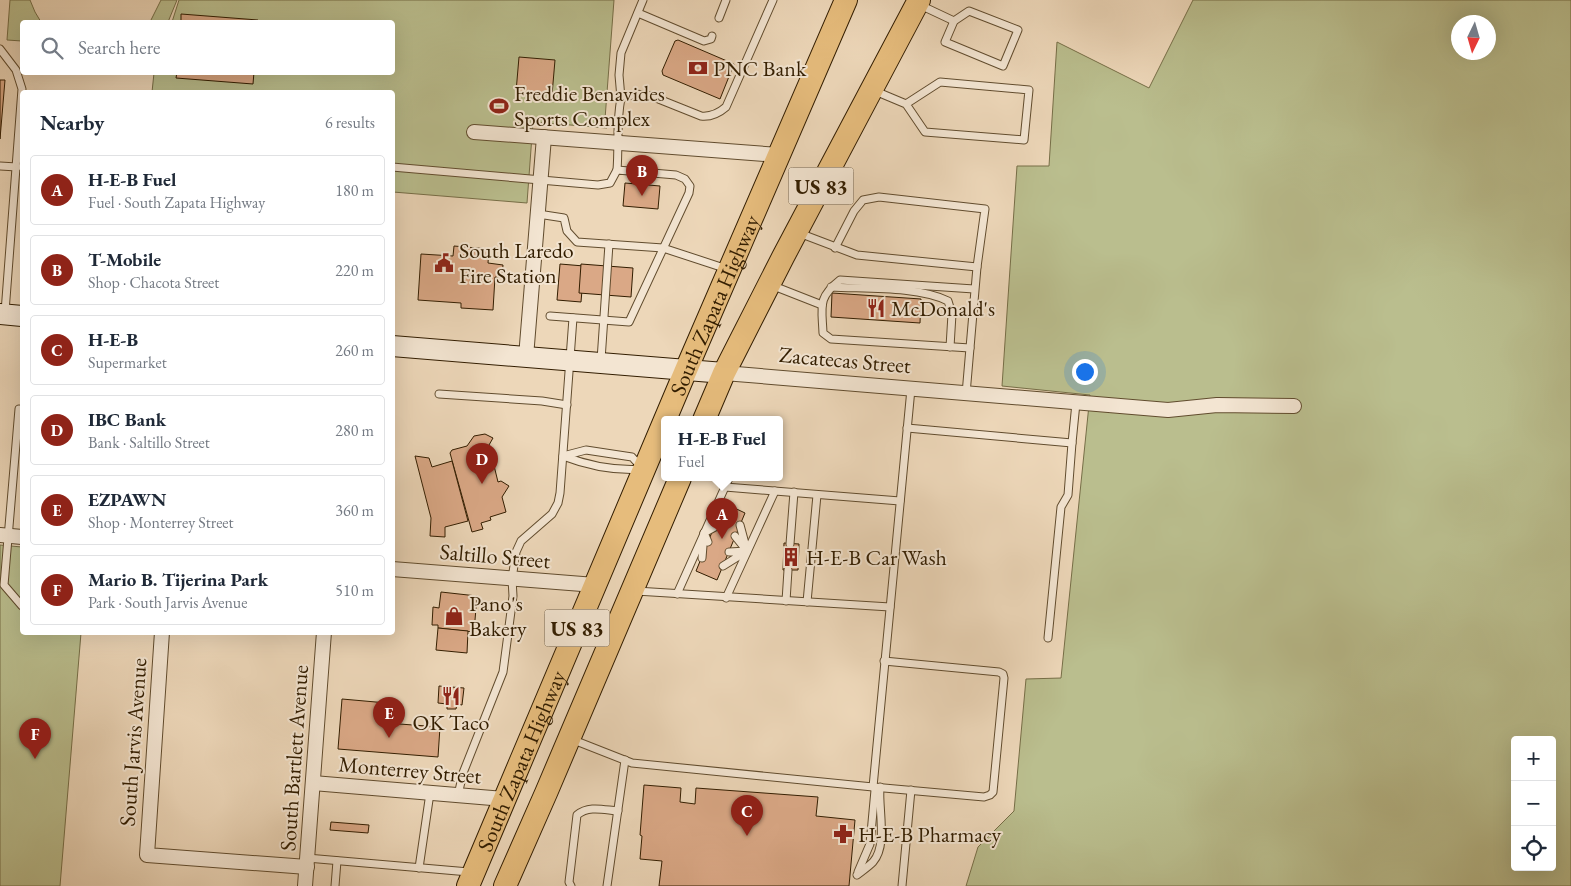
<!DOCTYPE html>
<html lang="en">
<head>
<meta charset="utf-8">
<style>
  :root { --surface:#fff; --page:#f2f2f3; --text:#1f2937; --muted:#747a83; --line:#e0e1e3; --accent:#8f2418 }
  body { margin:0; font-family:"EB Garamond",serif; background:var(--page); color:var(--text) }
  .controls { position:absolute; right:15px; bottom:15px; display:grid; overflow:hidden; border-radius:5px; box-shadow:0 5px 20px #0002 }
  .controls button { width:45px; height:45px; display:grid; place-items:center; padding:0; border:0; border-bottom:1px solid var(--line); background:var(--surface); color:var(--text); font:25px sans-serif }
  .compass { position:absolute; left:1451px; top:15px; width:45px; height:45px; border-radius:50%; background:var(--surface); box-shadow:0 5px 20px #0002; rotate:185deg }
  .you { position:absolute; left:1084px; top:371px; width:18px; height:18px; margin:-12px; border:4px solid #fff; border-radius:50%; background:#1a73e8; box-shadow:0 0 0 8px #1a73e833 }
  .badge { display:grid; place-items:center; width:32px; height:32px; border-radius:50%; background:var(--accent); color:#fff; font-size:16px; font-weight:700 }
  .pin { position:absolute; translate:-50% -41px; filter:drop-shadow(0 1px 2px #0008) }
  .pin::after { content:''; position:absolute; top:26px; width:18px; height:15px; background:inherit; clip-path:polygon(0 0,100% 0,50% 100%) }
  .popup { position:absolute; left:661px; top:416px; width:122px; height:65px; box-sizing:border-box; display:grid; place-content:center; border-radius:5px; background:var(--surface); filter:drop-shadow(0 1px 4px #0005); font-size:16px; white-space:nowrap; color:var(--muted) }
  .popup b { font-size:19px; color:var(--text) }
  .popup::after { content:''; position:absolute; left:50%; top:100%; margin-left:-10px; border:10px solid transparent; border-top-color:var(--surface) }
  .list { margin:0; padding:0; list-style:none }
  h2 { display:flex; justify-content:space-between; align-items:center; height:65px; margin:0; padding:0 20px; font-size:21px }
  h2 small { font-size:16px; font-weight:400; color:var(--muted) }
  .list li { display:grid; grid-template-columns:32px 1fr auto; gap:15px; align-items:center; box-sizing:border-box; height:70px; margin:0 10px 10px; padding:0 10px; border:1px solid var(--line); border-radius:5px }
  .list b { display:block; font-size:19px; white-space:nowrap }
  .list p { margin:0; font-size:16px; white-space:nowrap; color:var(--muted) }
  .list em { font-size:16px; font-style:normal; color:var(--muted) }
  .icon { flex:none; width:28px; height:28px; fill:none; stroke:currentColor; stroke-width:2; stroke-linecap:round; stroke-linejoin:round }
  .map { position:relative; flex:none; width:1571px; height:886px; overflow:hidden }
  .search { position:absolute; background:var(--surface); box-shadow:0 5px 20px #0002; left:20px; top:20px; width:375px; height:55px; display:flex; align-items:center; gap:12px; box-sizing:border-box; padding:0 18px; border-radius:5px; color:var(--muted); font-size:19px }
  .panel { position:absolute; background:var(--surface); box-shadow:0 5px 20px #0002; left:20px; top:90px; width:375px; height:545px; border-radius:5px }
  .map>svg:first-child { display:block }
  .green { fill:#babe8e; stroke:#766e47; fill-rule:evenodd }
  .building { fill:#daa886; stroke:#321d00 }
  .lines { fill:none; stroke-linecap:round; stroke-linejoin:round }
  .lane-casing { stroke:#614c2e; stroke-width:9 }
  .street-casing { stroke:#614c2e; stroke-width:16 }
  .secondary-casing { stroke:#321d00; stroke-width:22 }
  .primary-casing { stroke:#321d00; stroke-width:24 }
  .lane { stroke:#f3e5d2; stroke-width:7 }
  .street { stroke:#f3e5d2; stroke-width:14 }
  .secondary { stroke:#f3e5d2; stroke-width:20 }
  .primary { stroke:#e6bc7c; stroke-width:22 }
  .labels { text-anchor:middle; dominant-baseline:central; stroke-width:4; stroke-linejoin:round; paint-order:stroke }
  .shield { fill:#f3e5d2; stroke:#6c593f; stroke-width:1 }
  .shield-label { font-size:21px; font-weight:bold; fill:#321d00 }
  .poi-label { font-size:22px; fill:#321d00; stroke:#f3e5d2; text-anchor:start }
  .street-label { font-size:22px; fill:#321d00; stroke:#f3e5d2 }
</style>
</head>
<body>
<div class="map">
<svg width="1571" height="886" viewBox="0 0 1571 886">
  <rect width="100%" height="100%" fill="#edd7b9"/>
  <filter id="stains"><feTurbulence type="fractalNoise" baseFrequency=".004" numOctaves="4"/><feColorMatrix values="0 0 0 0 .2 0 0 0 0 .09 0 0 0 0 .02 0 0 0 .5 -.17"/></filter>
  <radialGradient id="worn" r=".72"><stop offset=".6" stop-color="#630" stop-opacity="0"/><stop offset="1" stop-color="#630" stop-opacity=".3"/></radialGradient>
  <g class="green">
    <path d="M10 0H30L35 12 41 22H22V41L7 40Z"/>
    <path d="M161 0H177L168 22H150Z"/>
    <path d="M179 0H614L605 119 607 128 533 122 527 203 393 192 392 92H152L154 73 392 72V22H172Z"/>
    <path d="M1193 0H1571V886H966L978 847 1014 811 1026 679 1061 678 1090 395 1002 386 1017 166H1049L1057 42 1149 88ZM1458 22H1488V52H1458ZM1515 740H1552V867H1515Z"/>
    <path d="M0 545 22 547V632L81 633 60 886H0Z"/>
  </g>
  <g class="building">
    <path d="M181 14 258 20V22H181Z"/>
    <path d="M678 40 734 64 720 99 663 75 662 71 675 41Z"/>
    <path d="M519 57 555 60 552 95 516 92Z"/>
    <path d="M177 72H254L253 84 176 78Z"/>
    <path d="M0 80H5L0 139Z"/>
    <path d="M625 183 660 186 658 209 623 206Z"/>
    <path d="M454 246 489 249 488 263 503 265 502 278 495 277 493 310 461 308V303L418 300 421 254 453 256Z"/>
    <path d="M560 264 584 266 581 302 557 300Z"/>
    <path d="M581 264 633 268 631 297 579 293Z"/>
    <path d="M832 293 921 299 920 323 831 317Z"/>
    <path d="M485 434 493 438 489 445 498 482 501 481 509 486 502 497 506 512 490 517 491 520 481 523 483 529 472 532 450 453 452 450 467 446 474 436Z"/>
    <path d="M415 456 429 458 432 467 452 461 468 521 445 527V537L430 536 431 518Z"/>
    <path d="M724 503 745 513 717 580 696 571Z"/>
    <path d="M784 543 799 544 798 570H783Z"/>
    <path d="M441 592 477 596 474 632 438 628V625H432L433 607 439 608Z"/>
    <path d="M438 628 468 631 467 653 436 650Z"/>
    <path d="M439 686 464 688 462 705 457 704 456 709H447V704L438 703Z"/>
    <path d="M342 699 387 703 386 723 440 727 438 757 338 749Z"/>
    <path d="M644 785 681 788 680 802 695 804 696 788 818 797 816 816 855 820 849 886H659L662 861 640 859 642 836 640 835Z"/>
    <path d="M331 822 369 825 368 833 330 830Z"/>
  </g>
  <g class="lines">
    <g class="lane-casing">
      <g id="lane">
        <path d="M920 5 954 21"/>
        <path d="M969 11 1018 30 1003 66 945 42 954 21Z"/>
        <path d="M638 13 704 41 711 39 712 36"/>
        <path d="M719 18 726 0"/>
        <path d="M0 49 16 70 22 89 5 312"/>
        <path d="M875 91 906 104 925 132 1024 140 1029 90 940 82 906 104"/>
        <path d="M621 98 619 75 621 53 643 0"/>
        <path d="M0 166 17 167"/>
        <path d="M392 167 598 185 610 183 617 170 676 175 685 179 690 186 689 193 629 322 550 316"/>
        <path d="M617 170C619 146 616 123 621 98L636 94 651 96 701 116C711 117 718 114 726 107L773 0"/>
        <path d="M538 214 564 218 567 231 577 242 663 248 727 269"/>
        <path d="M799 233 857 255 977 267 985 209 879 197 863 200 854 211 835 248"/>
        <path d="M771 285 822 305"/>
        <path d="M831 287C865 289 917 286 948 301L952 314 950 347"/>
        <path d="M970 348 831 339 823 333C822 307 817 298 840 280L974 289"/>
        <path d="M601 360 609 244"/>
        <path d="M439 394 542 401 567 405"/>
        <path d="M966 394 977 267"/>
        <path d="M19 409 4 585 22 606"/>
        <path d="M907 428 1072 443 1076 403"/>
        <path d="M586 450 632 457 643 469C616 471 589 466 563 456Z"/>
        <path d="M725 487 900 501"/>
        <path d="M715 527 704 533 719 516"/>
        <path d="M735 536 747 551 740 525"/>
        <path d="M790 544 794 492"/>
        <path d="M702 558 704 533 708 542"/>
        <path d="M723 566 747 551 729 552"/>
        <path d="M636 591 890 607"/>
        <path d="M677 594 729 478"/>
        <path d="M726 598 775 491"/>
        <path d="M786 601 788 570"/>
        <path d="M807 602 817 495"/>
        <path d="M1048 638 1061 507 1068 495 1072 443"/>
        <path d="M571 739 632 763 873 787 911 389"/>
        <path d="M873 787 984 797 990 795 993 792 1004 678 1003 674 999 672 884 661"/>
        <path d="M458 795 463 773 503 672 513 596 512 579 516 552 521 541 552 514 558 503 560 493 573 318"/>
        <path d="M307 858 469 872"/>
        <path d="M419 868 430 793"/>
        <path d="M858 872 870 844 875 790"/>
        <path d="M857 875C862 871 868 867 873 862 888 845 878 809 880 787"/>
        <path d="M335 886 337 861"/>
        <path d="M571 886 569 882 577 815C589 805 604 810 618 811"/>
        <path d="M607 886 625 760"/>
        <path d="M902 886 911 790"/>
      </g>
    </g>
    <g class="street-casing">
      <g id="street">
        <path d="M474 132 779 155"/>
        <path d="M526 357 544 137"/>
        <path d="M724 373 1168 410 1217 405 1294 406"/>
        <path d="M0 535 22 537"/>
        <path d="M392 569 595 585"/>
        <path d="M162 632 147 855 307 867"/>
        <path d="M313 783 504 799"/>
        <path d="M305 886 324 632"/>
      </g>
    </g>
    <g class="secondary-casing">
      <g id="secondary">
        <path d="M0 314 22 316"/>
        <path d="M392 346 724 373"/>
      </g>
    </g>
    <g class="primary-casing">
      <g id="primary">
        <path d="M704 420 724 373 783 257 919 0"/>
        <path id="s1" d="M468 886 686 370 846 0"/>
        <path d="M505 886 546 793 680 478"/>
      </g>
    </g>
    <use href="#lane" class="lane"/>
    <use href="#street" class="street"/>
    <use href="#secondary" class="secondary"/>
    <use href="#primary" class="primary"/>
  </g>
  <defs>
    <g id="bank-bare" transform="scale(1.5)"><path d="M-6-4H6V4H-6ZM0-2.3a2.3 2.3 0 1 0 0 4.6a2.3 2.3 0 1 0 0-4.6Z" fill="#8f2418" stroke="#f3e5d2" stroke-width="2.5" paint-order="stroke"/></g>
    <g id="stadium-bare" transform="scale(1.5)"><path d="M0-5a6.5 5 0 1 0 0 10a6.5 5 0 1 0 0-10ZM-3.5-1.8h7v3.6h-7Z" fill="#8f2418" stroke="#f3e5d2" stroke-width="2.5" paint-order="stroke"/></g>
    <g id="civic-bare" transform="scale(1.5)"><path d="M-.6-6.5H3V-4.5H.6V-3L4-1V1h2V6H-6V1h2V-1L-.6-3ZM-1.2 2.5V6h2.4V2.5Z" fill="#8f2418" stroke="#f3e5d2" stroke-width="2.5" paint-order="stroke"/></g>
    <g id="restaurant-bare" transform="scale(1.5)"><path d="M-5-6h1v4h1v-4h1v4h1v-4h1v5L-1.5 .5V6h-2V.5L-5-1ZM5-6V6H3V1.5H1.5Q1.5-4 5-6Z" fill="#8f2418" stroke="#f3e5d2" stroke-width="2.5" paint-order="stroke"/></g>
    <g id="building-bare" transform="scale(1.5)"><path d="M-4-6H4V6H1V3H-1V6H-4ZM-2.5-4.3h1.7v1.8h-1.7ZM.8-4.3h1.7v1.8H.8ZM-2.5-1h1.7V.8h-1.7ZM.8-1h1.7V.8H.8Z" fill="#8f2418" stroke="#f3e5d2" stroke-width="2.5" paint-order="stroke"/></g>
    <g id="shop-bare" transform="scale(1.5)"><path d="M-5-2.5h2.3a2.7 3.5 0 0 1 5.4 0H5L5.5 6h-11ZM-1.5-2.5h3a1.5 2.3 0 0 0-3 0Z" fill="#8f2418" stroke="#f3e5d2" stroke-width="2.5" paint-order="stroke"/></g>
    <g id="pharmacy-bare" transform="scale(1.5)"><path d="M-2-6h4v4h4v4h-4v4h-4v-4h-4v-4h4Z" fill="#8f2418" stroke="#f3e5d2" stroke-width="2.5" paint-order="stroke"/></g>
  </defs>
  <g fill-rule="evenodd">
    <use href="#bank-bare" x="698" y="68"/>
    <use href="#stadium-bare" x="499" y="106"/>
    <use href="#civic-bare" x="444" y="263"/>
    <use href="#restaurant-bare" x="876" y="308"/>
    <use href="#building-bare" x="791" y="557"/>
    <use href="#shop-bare" x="454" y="616"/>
    <use href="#restaurant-bare" x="451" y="696"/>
    <use href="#pharmacy-bare" x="843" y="834"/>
  </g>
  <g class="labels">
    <g class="shield">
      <rect x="788.5" y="167.5" width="65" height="37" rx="4"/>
      <rect x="544.5" y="609.5" width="65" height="37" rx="4"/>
    </g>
    <g class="shield-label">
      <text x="821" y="186">US 83</text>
      <text x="577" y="628">US 83</text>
    </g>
    <g class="poi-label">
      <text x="713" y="68">PNC Bank</text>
      <text x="514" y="93">Freddie Benavides<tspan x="514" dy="25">Sports Complex</tspan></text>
      <text x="459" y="250">South Laredo<tspan x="459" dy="25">Fire Station</tspan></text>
      <text x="891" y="308">McDonald's</text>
      <text x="806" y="557">H-E-B Car Wash</text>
      <text x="469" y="603">Pano's<tspan x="469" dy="25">Bakery</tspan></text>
      <text x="451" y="722" text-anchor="middle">OK Taco</text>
      <text x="858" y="834">H-E-B Pharmacy</text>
    </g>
    <g class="street-label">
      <text stroke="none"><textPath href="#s1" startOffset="631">South Zapata Highway</textPath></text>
      <text transform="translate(845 360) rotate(5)">Zacatecas Street</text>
      <text transform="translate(495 556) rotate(5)">Saltillo Street</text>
      <text transform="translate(133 742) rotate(-86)">South Jarvis Avenue</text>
      <text transform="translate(294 758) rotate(-86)">South Bartlett Avenue</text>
      <text stroke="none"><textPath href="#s1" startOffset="136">South Zapata Highway</textPath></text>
      <text transform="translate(410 770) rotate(5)">Monterrey Street</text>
    </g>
  </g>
  <rect width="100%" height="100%" filter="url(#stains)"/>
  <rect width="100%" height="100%" fill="url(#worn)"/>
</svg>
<div class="controls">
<button>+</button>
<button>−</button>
<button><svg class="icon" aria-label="locate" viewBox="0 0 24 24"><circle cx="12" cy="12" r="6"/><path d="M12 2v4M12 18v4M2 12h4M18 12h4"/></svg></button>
</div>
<svg class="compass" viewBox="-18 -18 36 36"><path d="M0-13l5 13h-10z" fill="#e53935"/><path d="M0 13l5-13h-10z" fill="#747a83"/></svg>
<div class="you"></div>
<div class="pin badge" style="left:722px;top:539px">A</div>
<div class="popup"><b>H-E-B Fuel</b>Fuel</div>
<div class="pin badge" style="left:642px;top:196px">B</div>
<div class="pin badge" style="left:747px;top:836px">C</div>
<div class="pin badge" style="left:482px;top:484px">D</div>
<div class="pin badge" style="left:389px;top:738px">E</div>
<div class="pin badge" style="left:35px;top:759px">F</div>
<div class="search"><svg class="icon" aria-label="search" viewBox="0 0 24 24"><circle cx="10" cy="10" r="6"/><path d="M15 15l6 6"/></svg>Search here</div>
<section class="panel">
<h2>Nearby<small>6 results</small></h2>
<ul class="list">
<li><span class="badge">A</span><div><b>H-E-B Fuel</b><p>Fuel · South Zapata Highway</p></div><em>180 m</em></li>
<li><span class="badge">B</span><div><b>T-Mobile</b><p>Shop · Chacota Street</p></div><em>220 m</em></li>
<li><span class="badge">C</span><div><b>H-E-B</b><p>Supermarket</p></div><em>260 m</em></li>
<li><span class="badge">D</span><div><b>IBC Bank</b><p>Bank · Saltillo Street</p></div><em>280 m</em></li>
<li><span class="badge">E</span><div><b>EZPAWN</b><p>Shop · Monterrey Street</p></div><em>360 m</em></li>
<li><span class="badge">F</span><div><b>Mario B. Tijerina Park</b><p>Park · South Jarvis Avenue</p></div><em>510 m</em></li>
</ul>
</section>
</div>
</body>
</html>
